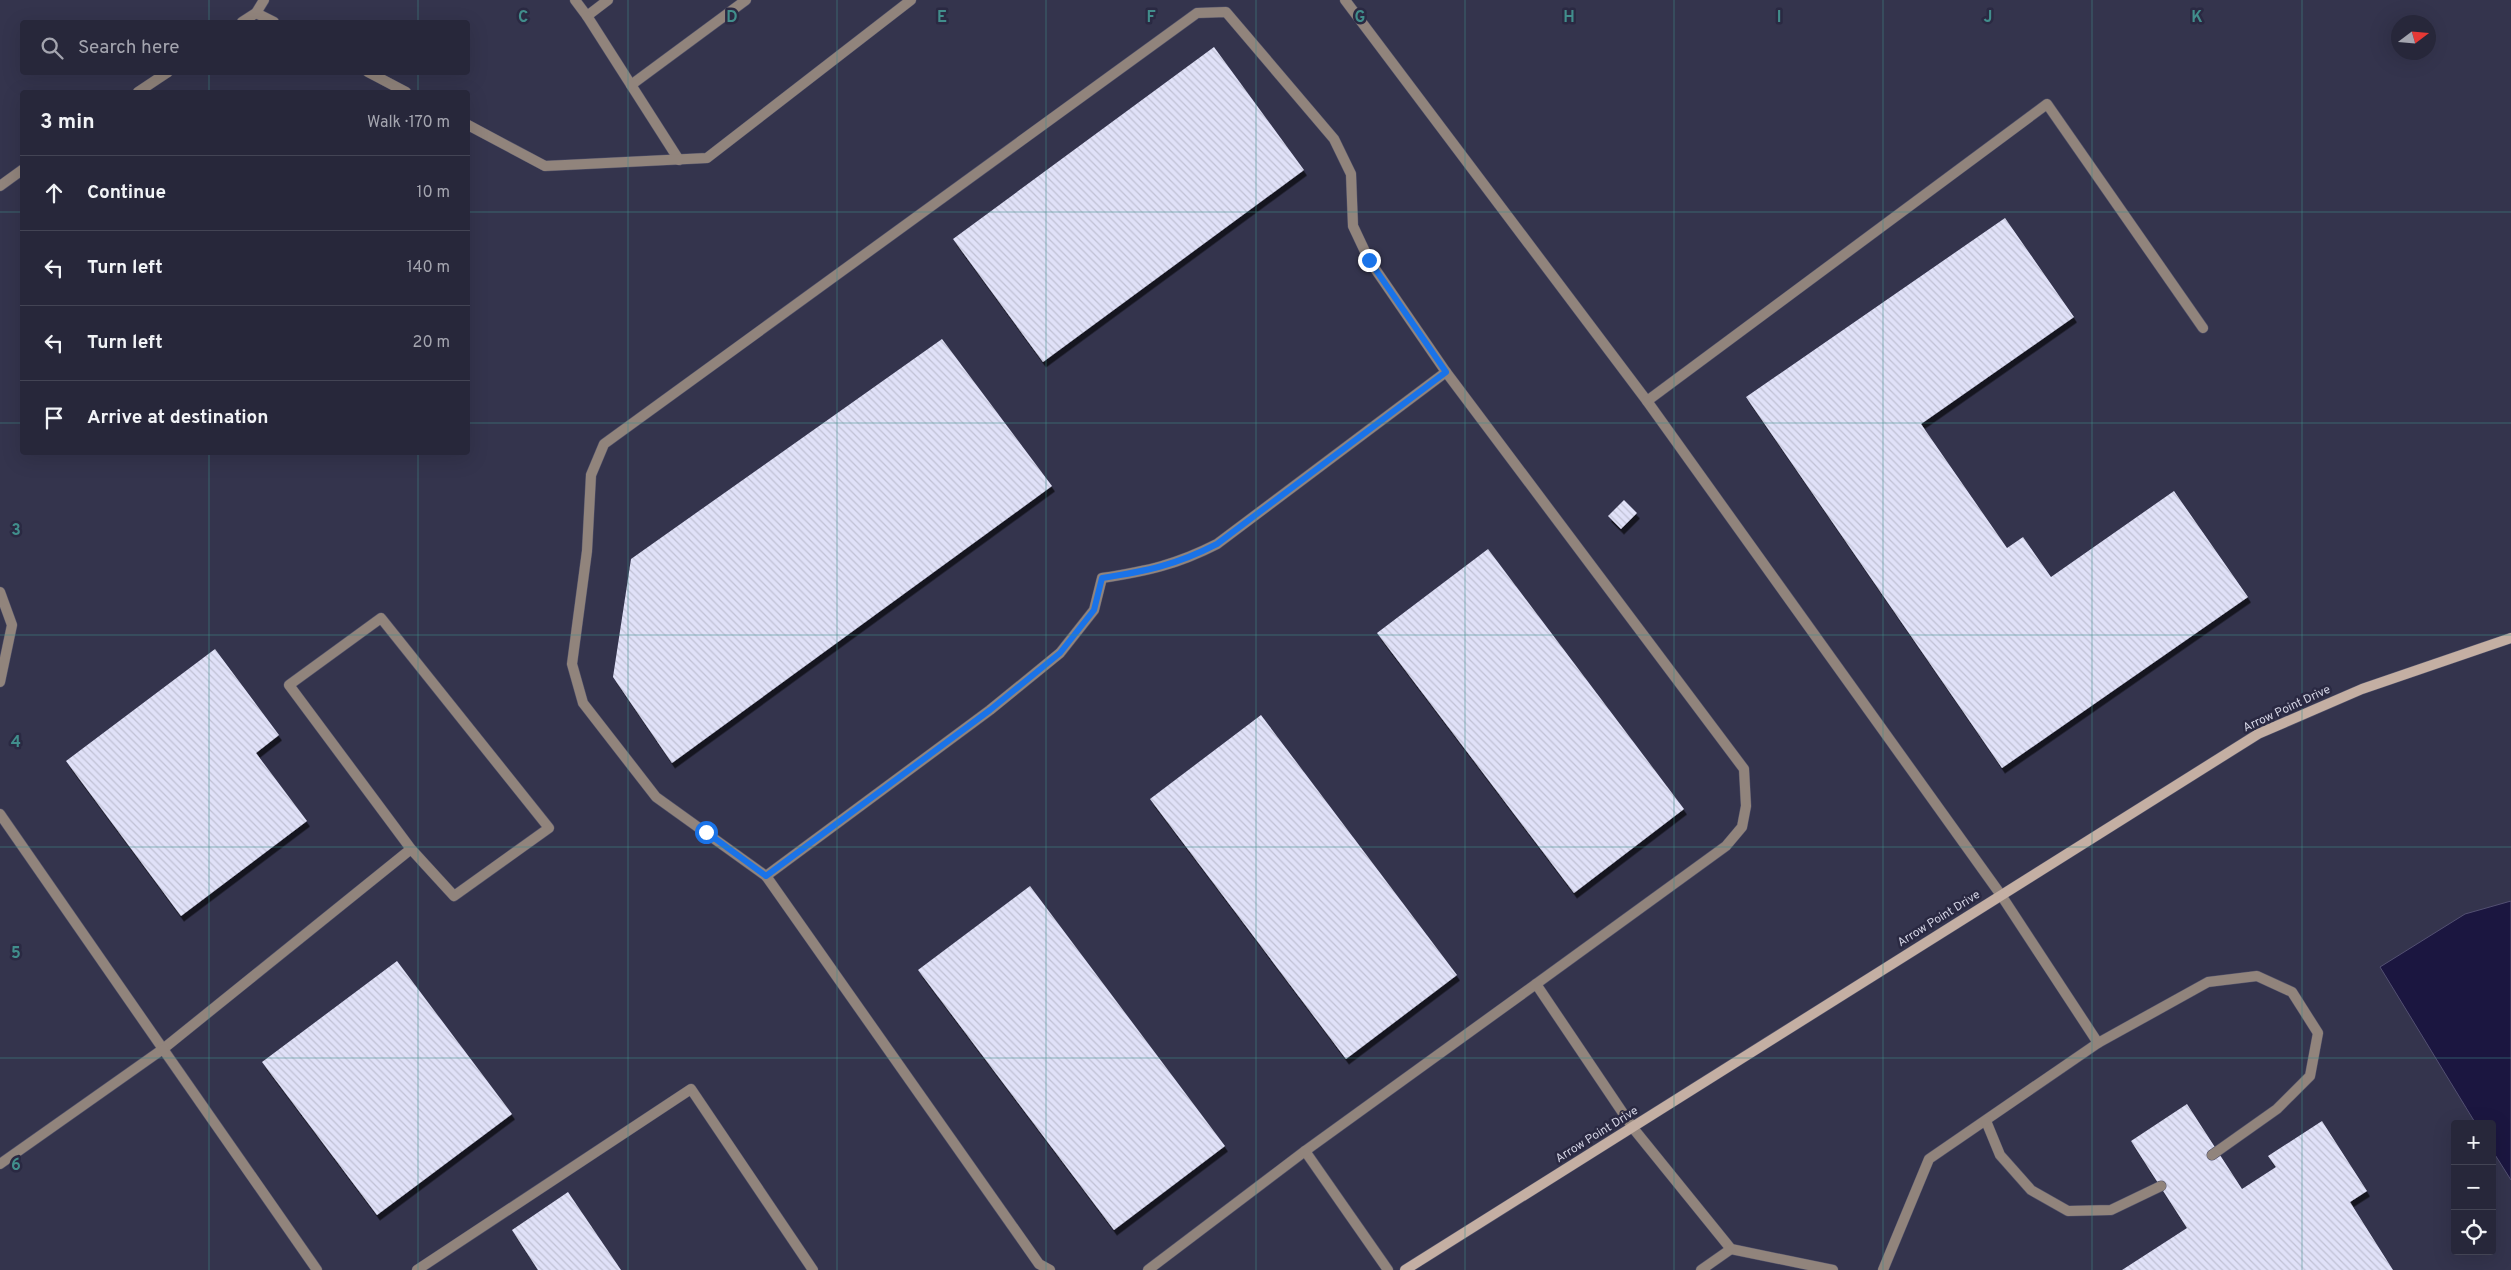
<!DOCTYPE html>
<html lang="en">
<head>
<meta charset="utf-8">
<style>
  :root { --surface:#27273a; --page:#2f2f42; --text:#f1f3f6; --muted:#a4a5af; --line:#434454 }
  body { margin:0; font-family:Overpass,sans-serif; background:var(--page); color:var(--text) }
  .controls { position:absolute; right:15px; bottom:15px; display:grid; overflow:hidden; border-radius:5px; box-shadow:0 5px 20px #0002 }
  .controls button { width:45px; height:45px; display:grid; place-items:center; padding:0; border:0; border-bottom:1px solid var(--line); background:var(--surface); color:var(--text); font:25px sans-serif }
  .compass { position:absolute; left:2391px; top:15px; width:45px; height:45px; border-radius:50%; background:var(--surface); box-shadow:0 5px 20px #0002; rotate:74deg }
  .stop { position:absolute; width:15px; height:15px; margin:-11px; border:4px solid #1a73e8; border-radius:50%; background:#fff }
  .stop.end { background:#1a73e8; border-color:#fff; box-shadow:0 1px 5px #0008 }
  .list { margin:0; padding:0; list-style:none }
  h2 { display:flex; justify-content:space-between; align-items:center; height:65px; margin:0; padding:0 20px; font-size:21px }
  h2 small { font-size:16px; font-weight:400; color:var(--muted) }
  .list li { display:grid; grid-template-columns:32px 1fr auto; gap:15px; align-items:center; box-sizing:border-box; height:75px; padding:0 20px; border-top:1px solid var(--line) }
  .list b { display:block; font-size:19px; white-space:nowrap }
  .list em { font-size:16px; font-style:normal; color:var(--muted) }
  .icon { flex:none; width:28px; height:28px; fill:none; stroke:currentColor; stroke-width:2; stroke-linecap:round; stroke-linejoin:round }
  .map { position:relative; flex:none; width:2511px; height:1270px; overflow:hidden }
  .search { position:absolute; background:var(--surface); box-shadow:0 5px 20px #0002; left:20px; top:20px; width:450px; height:55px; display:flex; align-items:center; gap:12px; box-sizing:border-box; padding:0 18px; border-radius:5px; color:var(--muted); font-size:19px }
  .panel { position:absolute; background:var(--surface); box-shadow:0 5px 20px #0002; left:20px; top:90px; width:450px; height:365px; border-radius:5px }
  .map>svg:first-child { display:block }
  .water { fill:#1b1640; stroke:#535072 }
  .building { fill:url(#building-back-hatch); filter:url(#shadow) }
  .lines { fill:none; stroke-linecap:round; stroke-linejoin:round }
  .lane-casing { stroke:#515169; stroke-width:11 }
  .secondary-casing { stroke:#515169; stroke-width:11 }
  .lane { stroke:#91847c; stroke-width:10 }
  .secondary { stroke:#c4afa3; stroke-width:10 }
  .route { stroke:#1a73e8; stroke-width:6 }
  .grid { fill:none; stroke:#418e8c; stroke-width:1; stroke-opacity:0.55 }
  .labels { text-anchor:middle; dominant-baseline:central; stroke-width:5; stroke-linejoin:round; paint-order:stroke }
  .street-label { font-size:12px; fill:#d6d6e6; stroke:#2a2942 }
  .grid-label { font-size:16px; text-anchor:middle; font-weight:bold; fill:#418e8c; stroke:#2a2942; stroke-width:5; stroke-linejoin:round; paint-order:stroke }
</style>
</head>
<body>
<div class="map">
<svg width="2511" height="1270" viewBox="0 0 2511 1270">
  <defs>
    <pattern id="building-back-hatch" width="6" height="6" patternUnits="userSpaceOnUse" patternTransform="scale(1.25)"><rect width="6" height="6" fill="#e0e1f8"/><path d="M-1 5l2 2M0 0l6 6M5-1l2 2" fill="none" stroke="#c0c1d4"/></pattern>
    <filter id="shadow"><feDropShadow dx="3" dy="5.5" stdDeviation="0" flood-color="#0009"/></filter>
  </defs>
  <rect width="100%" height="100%" fill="#34344d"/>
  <path class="water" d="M2511 901V1180L2492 1150V1124H2476L2380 967 2465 914Z"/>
  <g class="building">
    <path d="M1214 47 1304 170 1043 362 953 239Z"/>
    <path d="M2005 218 2074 317 1921 424 2007 548 2023 537 2051 577 2174 491 2248 597 2002 768 1746 397Z"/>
    <path d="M942 339 1052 486 672 763 613 677 631 559Z"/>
    <path d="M1624 500 1637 513 1621 529 1608 516Z"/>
    <path d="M1488 549 1684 809 1574 893 1377 633Z"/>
    <path d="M215 649 279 735 256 753 307 821 181 916 66 761Z"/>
    <path d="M1261 715 1457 975 1346 1059 1150 799Z"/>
    <path d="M1030 886 1225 1146 1114 1230 918 970Z"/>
    <path d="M397 961 512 1114 377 1215 262 1062Z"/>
    <path d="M2187 1104 2242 1189 2276 1167 2268 1156 2322 1121 2367 1191 2350 1202 2393 1270H2122L2187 1228 2131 1141Z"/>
    <path d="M568 1192 621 1270H538L512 1230Z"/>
  </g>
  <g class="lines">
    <g class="lane-casing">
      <g id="lane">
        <path d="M575 0 587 16 608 0"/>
        <path d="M1345 0 1647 401 2001 895 2098 1043 1929 1159 1883 1270"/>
        <path d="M256 13 274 22"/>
        <path d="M587 16 679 160"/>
        <path d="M242 22 256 13 264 0"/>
        <path d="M368 72 406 92"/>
        <path d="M631 85 746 0"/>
        <path d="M138 92 168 72"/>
        <path d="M468 125 545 166 707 158 911 0"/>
        <path d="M0 186 22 170"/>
        <path d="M1647 401 2047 104 2203 328"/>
        <path d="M0 592 12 625 0 682"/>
        <path d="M0 814 163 1049 411 849 289 685 381 618 549 828 454 896 411 849"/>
        <path d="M766 876 990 710 1060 653 1094 610 1102 578C1147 571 1176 565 1217 544L1446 372"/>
        <path d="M2098 1043 2208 982 2257 976 2292 992 2318 1033 2310 1076 2277 1109 2212 1155"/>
        <path d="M1986 1121 2000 1155 2031 1190 2068 1211 2111 1210 2161 1186"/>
        <path d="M0 1164 163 1049 317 1270"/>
        <path d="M417 1270 691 1089 813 1270"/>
        <path d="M1050 1270 1039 1264 766 876 656 797 583 703 572 664 587 551 591 475 604 444 1197 13 1226 12 1334 139 1351 174 1353 226 1369 260 1446 372 1744 769 1746 806 1742 827 1726 846 1536 984"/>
        <path d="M1148 1270 1305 1151"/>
        <path d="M1388 1270 1305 1151 1536 984 1633 1128 1731 1249 1833 1270"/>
        <path d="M1701 1270 1731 1249"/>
      </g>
    </g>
    <g class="secondary-casing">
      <path id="secondary" d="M1405 1270 2258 734 2362 689 2511 638"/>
    </g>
    <use href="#lane" class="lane"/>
    <use href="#secondary" class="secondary"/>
  </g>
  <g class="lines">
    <path class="route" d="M706 832 766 876 990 710 1060 653 1094 610 1102 578C1147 571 1176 565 1217 544L1446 372 1369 260"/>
  </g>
  <path class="grid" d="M209 0V22M418 0V22M628 0V1270M837 0V1270M1046 0V1270M1256 0V1270M1465 0V1270M1674 0V1270M1883 0V1270M2092 0V1270M2302 0V1270M209 72V92M418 72V92M0 212H22M468 212H2511M0 423H22M468 423H2511M209 452V1270M418 452V1270M0 635H2511M0 847H2511M0 1058H2511"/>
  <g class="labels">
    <g class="street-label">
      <text transform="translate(2287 709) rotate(-25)">Arrow Point Drive</text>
      <text transform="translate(1939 919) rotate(-32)">Arrow Point Drive</text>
      <text transform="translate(1597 1135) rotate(-32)">Arrow Point Drive</text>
    </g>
  </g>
  <g class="grid-label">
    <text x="523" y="22">C</text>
    <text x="732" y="22">D</text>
    <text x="942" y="22">E</text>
    <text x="1151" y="22">F</text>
    <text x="1360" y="22">G</text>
    <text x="1569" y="22">H</text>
    <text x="1779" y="22">I</text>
    <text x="1988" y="22">J</text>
    <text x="2197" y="22">K</text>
    <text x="16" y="535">3</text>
    <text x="16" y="747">4</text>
    <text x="16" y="958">5</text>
    <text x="16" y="1170">6</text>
  </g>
</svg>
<div class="controls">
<button>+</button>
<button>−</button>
<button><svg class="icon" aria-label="locate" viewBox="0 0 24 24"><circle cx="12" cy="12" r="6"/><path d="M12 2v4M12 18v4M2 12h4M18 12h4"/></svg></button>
</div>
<svg class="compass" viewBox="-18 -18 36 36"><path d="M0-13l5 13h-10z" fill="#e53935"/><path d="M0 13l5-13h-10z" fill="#a4a5af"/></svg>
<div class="stop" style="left:706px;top:832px"></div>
<div class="stop end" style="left:1369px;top:260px"></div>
<div class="search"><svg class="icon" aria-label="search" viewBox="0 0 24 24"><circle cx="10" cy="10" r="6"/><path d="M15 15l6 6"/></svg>Search here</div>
<section class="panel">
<h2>3 min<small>Walk · 170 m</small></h2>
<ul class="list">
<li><svg class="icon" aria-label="ahead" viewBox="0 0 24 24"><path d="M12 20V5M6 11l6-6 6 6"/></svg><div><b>Continue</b></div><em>10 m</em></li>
<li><svg class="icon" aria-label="left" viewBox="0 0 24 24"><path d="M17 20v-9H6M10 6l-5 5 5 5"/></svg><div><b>Turn left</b></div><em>140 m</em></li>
<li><svg class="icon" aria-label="left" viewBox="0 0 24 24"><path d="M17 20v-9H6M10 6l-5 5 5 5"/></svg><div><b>Turn left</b></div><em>20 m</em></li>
<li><svg class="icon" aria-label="arrive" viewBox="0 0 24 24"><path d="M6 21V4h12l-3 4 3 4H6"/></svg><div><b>Arrive at destination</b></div></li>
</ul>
</section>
</div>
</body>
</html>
